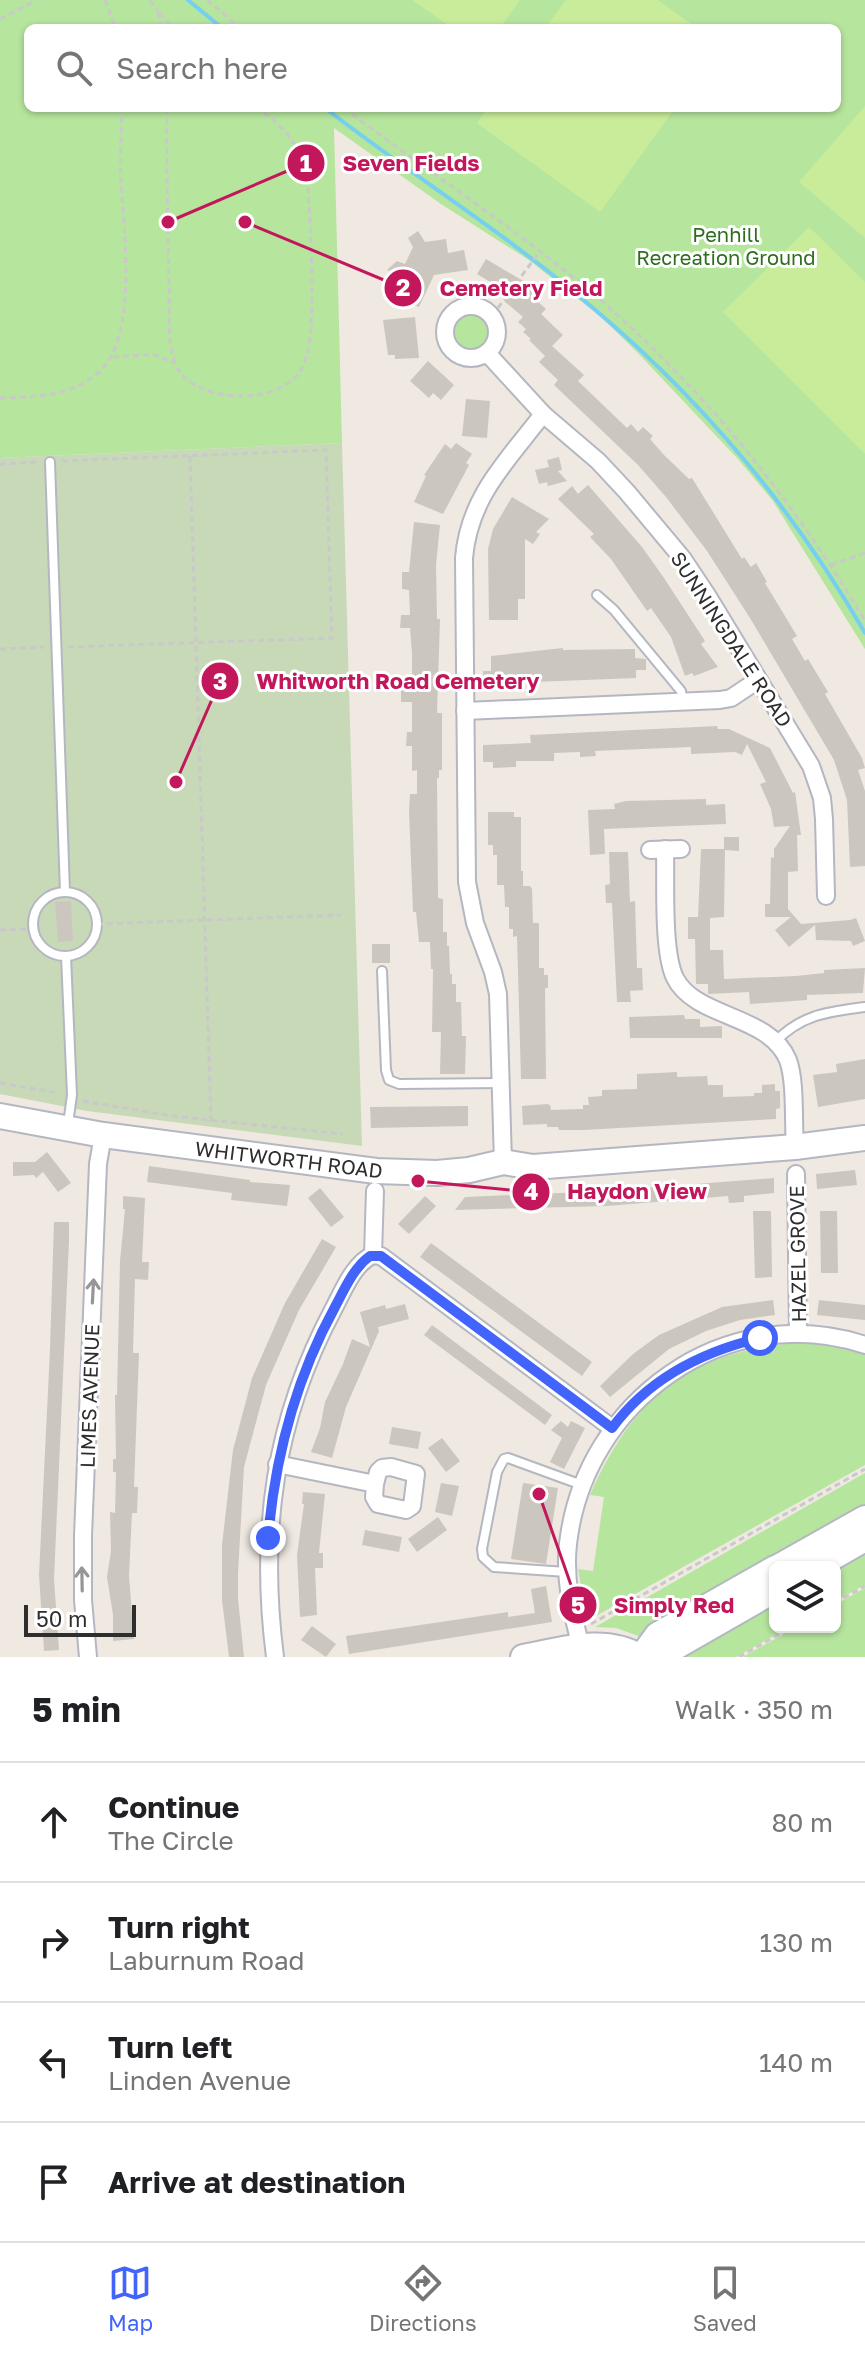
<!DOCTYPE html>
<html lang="en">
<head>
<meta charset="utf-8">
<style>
  :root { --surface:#fff; --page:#f2f2f2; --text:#202124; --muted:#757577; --line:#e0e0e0; --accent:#4264fb }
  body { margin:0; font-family:"Golos Text",sans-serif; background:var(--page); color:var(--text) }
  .controls { position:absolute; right:24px; bottom:24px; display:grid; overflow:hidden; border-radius:12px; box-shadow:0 2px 6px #0004 }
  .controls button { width:72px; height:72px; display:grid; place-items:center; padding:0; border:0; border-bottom:2px solid var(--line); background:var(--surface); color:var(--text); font:40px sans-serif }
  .scale { position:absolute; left:24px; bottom:20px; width:112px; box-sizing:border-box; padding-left:8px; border:4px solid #2e2e2e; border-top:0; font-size:22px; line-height:28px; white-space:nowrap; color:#2e2e2e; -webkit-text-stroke:6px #fff; paint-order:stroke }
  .stop { position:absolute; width:24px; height:24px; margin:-18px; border:6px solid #4264fb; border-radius:50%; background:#fff }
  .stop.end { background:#4264fb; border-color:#fff; box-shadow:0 2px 8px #0008 }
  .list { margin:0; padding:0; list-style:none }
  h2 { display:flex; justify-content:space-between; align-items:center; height:104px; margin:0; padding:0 32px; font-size:34px }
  h2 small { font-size:26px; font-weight:400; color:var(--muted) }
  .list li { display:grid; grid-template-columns:52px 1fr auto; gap:24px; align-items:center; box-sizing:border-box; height:120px; padding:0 32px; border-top:2px solid var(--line) }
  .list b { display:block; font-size:30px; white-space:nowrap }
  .list p { margin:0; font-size:26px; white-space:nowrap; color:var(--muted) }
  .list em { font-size:26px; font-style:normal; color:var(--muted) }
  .icon { flex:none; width:44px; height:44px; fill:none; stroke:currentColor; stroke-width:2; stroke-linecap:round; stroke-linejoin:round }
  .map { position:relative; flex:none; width:865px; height:1657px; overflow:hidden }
  .search { position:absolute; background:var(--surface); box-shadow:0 2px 6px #0004; left:24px; right:24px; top:24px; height:88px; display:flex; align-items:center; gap:20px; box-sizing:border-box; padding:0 28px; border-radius:12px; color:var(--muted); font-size:30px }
  .sheet { height:584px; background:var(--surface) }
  nav { display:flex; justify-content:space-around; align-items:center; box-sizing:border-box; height:112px; border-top:2px solid var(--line); background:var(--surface); font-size:22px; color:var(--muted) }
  nav a { display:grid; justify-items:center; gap:4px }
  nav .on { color:var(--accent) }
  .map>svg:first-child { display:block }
  .green { fill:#b6e59e; fill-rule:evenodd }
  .cemetery { fill:#c8d9b8 }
  .pitch { fill:#c9ec9a }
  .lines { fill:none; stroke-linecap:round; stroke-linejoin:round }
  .stream { stroke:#75cff0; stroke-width:4 }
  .building { fill:#cbc7bf }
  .lane-casing { stroke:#b4b7c1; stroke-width:12 }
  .street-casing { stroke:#b4b7c1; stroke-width:20 }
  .secondary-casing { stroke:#b4b7c1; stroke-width:28 }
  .path { stroke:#c9c9c9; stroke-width:3; stroke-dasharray:6 4; stroke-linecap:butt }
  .lane { stroke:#fff; stroke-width:8 }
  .street { stroke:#fff; stroke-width:16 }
  .secondary { stroke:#fff; stroke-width:24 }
  .oneway { stroke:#969696 }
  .route { stroke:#4264fb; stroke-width:10 }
  .labels { text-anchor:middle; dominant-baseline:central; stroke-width:6; stroke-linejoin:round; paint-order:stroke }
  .park-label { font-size:20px; fill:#2c6e1b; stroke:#fff }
  .street-label { font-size:20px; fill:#2e2e2e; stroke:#fff }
  .leader { fill:none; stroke:#c2185b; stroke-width:3 }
  .callout-dot { fill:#c2185b; stroke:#fff; stroke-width:3 }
  .mark-label { font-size:24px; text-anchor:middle; font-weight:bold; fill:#fff }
  .callout-label { font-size:22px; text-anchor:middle; font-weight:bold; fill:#c2185b; stroke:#fff; stroke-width:6; stroke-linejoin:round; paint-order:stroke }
</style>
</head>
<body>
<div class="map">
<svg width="865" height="1657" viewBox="0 0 865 1657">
  <rect width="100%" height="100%" fill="#efe9e1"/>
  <g class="green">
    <path d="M0 0H865V649L773 501 738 459 635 350 601 317 529 260 441 204 334 128 342 443 0 458ZM28 28H837V108H28Z"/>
    <circle cx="471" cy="331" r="19"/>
    <path d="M806 1342 865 1352V1465L587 1621 578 1569 593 1571 604 1497 590 1495C636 1392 693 1350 806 1342Z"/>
    <path d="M865 1473V1515L641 1637 616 1628 595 1627Z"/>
    <path d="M865 1547V1585L835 1601V1567Z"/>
    <path d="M865 1588V1657H743L796 1627H835V1605Z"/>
    <path d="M775 1599V1627H790L736 1657H674Z"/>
  </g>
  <path class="cemetery" d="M342 443 362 1146 87 1111 0 1094V458Z"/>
  <g class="pitch">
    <path d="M412 0H520L500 28H452Z"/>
    <path d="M566 0H658L697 28H545Z"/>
    <path d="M865 106V238L799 182Z"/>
    <path d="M487 108H675L600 212 477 123Z"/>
    <path d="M809 227 865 282V454L723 312Z"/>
  </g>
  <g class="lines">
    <g class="stream">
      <path d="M188 0 222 28"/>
      <path d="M325 108C413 176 508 235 593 308 701 399 794 510 865 633"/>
    </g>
  </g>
  <g class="building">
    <path d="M418 231 425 242 446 239 448 253 464 250 468 270 434 275 419 307 403 300 411 280 387 270 397 261 405 264 413 247 408 238Z"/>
    <path d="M486 259 530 285 532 283 543 292 536 300 546 309 541 314 563 335 552 346 584 375 578 381 627 428 631 424 638 432 643 427 653 436 650 439 664 455 689 479 692 478 742 559 744 557 751 567 756 563 767 582 765 583 797 636 792 639 805 661 808 659 828 692 825 694 862 758 865 768 858 770 865 791V866L850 867 847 800 834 760 750 618 707 551 666 497 638 465 554 385 558 380 539 362 545 356 529 340 531 339 523 332 526 329 518 322 523 317 504 301 510 294 477 274Z"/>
    <path d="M415 317 419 358 395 359V355H388L383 320Z"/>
    <path d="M428 361 454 385 441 400 433 393 429 398 410 381Z"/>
    <path d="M466 399 490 401 487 438 462 436Z"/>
    <path d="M456 443 472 454 466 463 469 465 443 514 414 502 426 476 424 475 445 444 451 449Z"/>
    <path d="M559 457 562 470 558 471 567 481 548 486 547 482 539 484 535 470 549 467 547 460Z"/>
    <path d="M588 485 642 547 664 578 705 641 701 644 718 667 694 676 692 673 685 676 671 637 651 608 647 611 611 559 590 537 594 534 558 499 572 486 578 494Z"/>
    <path d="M512 497 549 519 536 532 540 534 533 544 525 539V599H518V620H489L488 549 493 529Z"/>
    <path d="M414 522 440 525 436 565 437 619H440L437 713H442V770H439V778H437L438 898 443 899V932H447V946H449L450 974H452V984H456V1002H461L462 1036H466L465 1074H440L441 1032H432L433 969H431L430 942H419L416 912H413L409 811 410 794H417V770L412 771V746H406L407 732H412V702H401V684L412 685V653L410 628H400L401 615H410L409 590 402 589V572H409Z"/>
    <path d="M563 648V650L635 649V658L646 659V670H636V678L484 684 483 671H491V656Z"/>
    <path d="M717 726 718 729H729L770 748 793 793 795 792 801 835H797L798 871 788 872V909L801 924 850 920 856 918 865 941 853 946 851 941 816 940 815 925 789 947 775 930 791 917H765V904H770L771 857 774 858V849L790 826 774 827 771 809 760 784 766 782 747 744 742 755 735 752 691 754V747L595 751 596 756 580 757V752L554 753V761H516V767L493 768V762H483V745L531 743 530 735Z"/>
    <path d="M706 799V805L725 804 726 824 604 829 605 854 590 855 588 810 615 809 614 804 626 801Z"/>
    <path d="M488 812H514V817H521V871H523V886H530L532 889 533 923H539V968H544V975H548V988H545L546 1079H521L517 936 513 937V929H509V907H505L504 885H497V855H493V845H488Z"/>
    <path d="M724 837H739V851L725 850 724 917 710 918V950H723L724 979 796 976 824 973V970L865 968 863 993 807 995V1000L750 1004 749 992 708 994V984H696L695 939H688V917H698L701 849H724Z"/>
    <path d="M609 852H628L630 902 635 901 637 968H642L643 990 630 991 631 1002H617L612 903H606L605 885 610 884Z"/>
    <path d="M71 901 73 941 58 942 55 902Z"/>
    <rect x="372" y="944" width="18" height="19"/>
    <path d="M684 1015 685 1019H700V1027L722 1026V1038H630L629 1017Z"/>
    <path d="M865 1059V1099L818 1107 813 1075 837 1072 836 1064Z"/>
    <path d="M677 1072V1077L707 1076 708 1085H723V1097L754 1096V1093H762V1085L775 1084V1091H780V1108L776 1109V1119L584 1130H559L558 1127H547V1124L523 1125 522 1106 547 1104 550 1105 551 1110 583 1109V1105H589L588 1097 602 1096V1090L637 1089V1074Z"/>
    <path d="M468 1106V1126L371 1128 370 1107Z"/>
    <path d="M47 1152 71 1183 58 1192 43 1172 36 1178 34 1175 13 1176V1162H35Z"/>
    <path d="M149 1166 250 1180V1182L290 1185 287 1206 231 1200 232 1193 147 1182Z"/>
    <path d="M855 1170 857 1185 817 1189 816 1174Z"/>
    <path d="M774 1178V1193L744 1196V1202L729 1203 728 1196 607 1206 455 1210 465 1197 606 1191Z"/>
    <path d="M320 1188 344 1217 331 1227 308 1198Z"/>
    <path d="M123 1196 145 1198 142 1262H149L148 1280 135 1279 133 1353H139L134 1487H138L137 1513H132L129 1576 134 1639 113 1641V1615L107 1577 111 1551 110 1512 115 1513 116 1472H113V1459H116L115 1395H117L120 1261 125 1209H123Z"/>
    <path d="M425 1196 436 1206 409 1234 398 1224Z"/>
    <path d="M753 1211H771L772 1277 755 1278Z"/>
    <path d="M820 1211H837L838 1273H821Z"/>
    <path d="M54 1222H69V1241L54 1579 59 1650 44 1651 39 1575 50 1349Z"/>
    <path d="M322 1239 336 1247 299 1310 266 1385 244 1467 238 1573V1599L244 1657H229L222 1600V1545L233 1450 252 1378 285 1303Z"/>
    <path d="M431 1243 592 1362 582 1376 420 1257Z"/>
    <path d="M773 1300 775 1315 740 1320 706 1331 669 1349 610 1397 600 1386 633 1354 659 1335 722 1307Z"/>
    <path d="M819 1300 865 1305V1320L817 1315Z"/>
    <path d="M405 1304 409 1319 378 1327 379 1331 346 1407 332 1458 311 1452 320 1428 325 1402 343 1364 352 1339 370 1347 360 1312 385 1305 386 1309Z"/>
    <path d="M432 1325 552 1415 545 1425 424 1335Z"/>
    <path d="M561 1421 568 1427 571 1421 585 1428 564 1469 550 1462 562 1438 551 1430Z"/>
    <path d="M392 1427 421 1432 418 1449 389 1444Z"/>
    <path d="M442 1438 460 1461 446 1472 428 1448Z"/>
    <path d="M441 1483 459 1486 452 1516 435 1512Z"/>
    <path d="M523 1483 558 1488 546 1564 511 1559Z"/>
    <path d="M303 1492 325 1494 319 1553H323V1568H315L317 1615 300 1617 297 1555 304 1504H302Z"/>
    <path d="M438 1517 447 1530 417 1552 408 1539Z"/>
    <path d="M365 1530 402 1537 399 1552 362 1545Z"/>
    <path d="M546 1586 552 1622 349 1654 346 1636 508 1612V1617L535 1613 531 1589Z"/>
    <path d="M312 1626 336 1644 326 1657 301 1640Z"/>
  </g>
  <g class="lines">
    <g class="lane-casing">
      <g id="lane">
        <path d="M50 462 65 892"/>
        <path d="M597 595 614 610 681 691 683 701"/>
        <circle cx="65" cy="924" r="32"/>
        <path d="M66 956 72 1095 68 1124"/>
        <path d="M382 971 386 1070 389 1080 399 1084 502 1083"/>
        <path d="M775 1042C802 1014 828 1012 865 1007"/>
        <path d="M567 1572 494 1567 483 1557 482 1549 497 1472 504 1459 508 1458 582 1485"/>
      </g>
    </g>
    <g class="street-casing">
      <g id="street">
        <circle cx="471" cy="332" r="26"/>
        <path d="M487 353 543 414 598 461 627 492 683 559 707 595 811 766 822 798 824 819 826 896"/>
        <path d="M465 711 720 700 731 698 758 680"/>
        <path d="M665 849C666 881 662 951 675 978 696 1019 769 1014 788 1060 796 1082 793 1123 795 1147"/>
        <path d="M650 850 681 849"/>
        <path d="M503 1162 498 994 493 972 475 923 467 882 464 558C469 497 507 461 543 414"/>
        <path d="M796 1174 798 1334"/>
        <path d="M373 1255 381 1256 612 1428"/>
        <path d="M277 1464 375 1484 378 1472 382 1468 391 1467 416 1474 412 1506 406 1510 378 1504 374 1497 375 1484"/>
        <path d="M581 1647C572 1613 564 1579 568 1544 584 1402 725 1299 865 1345"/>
        <path d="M88 1657 83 1600V1536L98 1164 103 1135"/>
        <path d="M275 1657C259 1532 274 1420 334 1308 343 1291 354 1263 373 1255L375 1191"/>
      </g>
    </g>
    <g class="secondary-casing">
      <g id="secondary">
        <path d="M0 1116 103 1135 376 1171 437 1173 469 1170 503 1162 533 1167 795 1147 865 1138"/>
        <path d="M778 1567 865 1518"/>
        <path d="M816 1567 865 1539"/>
        <path d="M523 1657C561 1650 605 1635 640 1657"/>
        <path d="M641 1657 657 1635 775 1568"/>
        <path d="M643 1657 674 1648 775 1590"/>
      </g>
    </g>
    <g class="path">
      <path d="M105 0 115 28"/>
      <path d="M150 0 158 11"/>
      <path d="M207 0 241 28"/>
      <path d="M0 19 37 0"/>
      <path d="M161 28 158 11 173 28"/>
      <path d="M167 108C166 167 168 226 169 285 170 307 166 351 178 369 189 388 216 395 237 396 260 397 288 390 301 370 320 340 309 222 308 182 302 147 286 129 258 108"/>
      <path d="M344 108C426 170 512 226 591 292 700 384 793 499 865 621"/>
      <path d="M492 316 540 251"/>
      <path d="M113 357 152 354 175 363"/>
      <path d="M0 398C36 397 70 397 99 372 138 338 124 230 121 182 119 158 122 132 122 108"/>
      <path d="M190 456 211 1121"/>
      <path d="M62 461 326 450 332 638 68 647"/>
      <path d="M0 464 38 462"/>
      <path d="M831 565 865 553"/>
      <path d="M0 649 44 647"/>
      <path d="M97 924 341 915"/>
      <path d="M0 930 34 929"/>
      <path d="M0 1083 59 1093"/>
      <path d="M83 1101 172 1116 343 1134"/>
      <path d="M835 1603 865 1586"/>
      <path d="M591 1624 865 1469"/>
      <path d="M739 1657 792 1627"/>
    </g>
    <use href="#lane" class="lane"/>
    <use href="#street" class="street"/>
    <use href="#secondary" class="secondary"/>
  </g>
  <defs><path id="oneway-shaft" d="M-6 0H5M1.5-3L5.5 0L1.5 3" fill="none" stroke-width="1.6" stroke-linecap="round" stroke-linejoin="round" transform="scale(2)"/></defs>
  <g class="oneway">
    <use href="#oneway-shaft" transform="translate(93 1291) rotate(-87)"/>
    <use href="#oneway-shaft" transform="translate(82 1579) rotate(-91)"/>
  </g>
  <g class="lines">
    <path class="route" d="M268 1538C275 1456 295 1380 335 1307 344 1290 354 1267 370 1256H381L612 1428C649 1378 701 1352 760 1338"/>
  </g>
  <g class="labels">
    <g class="park-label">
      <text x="726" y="234">Penhill<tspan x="726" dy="23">Recreation Ground</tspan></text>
    </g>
    <g class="street-label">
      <text transform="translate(732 639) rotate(57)">SUNNINGDALE ROAD</text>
      <text transform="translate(289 1159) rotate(7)">WHITWORTH ROAD</text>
      <text transform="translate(797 1254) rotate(-91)">HAZEL GROVE</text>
      <text transform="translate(89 1396) rotate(-88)">LIMES AVENUE</text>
    </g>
  </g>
  <path class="leader" d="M168 222L306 163M245 222L403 288M176 782L220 681M418 1181L531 1192M539 1494L578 1605"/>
  <g class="callout-dot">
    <circle cx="168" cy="222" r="8"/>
    <circle cx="245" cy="222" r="8"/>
    <circle cx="176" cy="782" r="8"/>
    <circle cx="418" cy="1181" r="8"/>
    <circle cx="539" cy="1494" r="8"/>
    <circle cx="306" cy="163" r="20"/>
    <circle cx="403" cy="288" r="20"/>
    <circle cx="220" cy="681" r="20"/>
    <circle cx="531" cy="1192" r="20"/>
    <circle cx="578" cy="1605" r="20"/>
  </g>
  <g class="mark-label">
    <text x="306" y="172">1</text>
    <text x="403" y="296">2</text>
    <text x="220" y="690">3</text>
    <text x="531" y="1200">4</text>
    <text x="578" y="1614">5</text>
  </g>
  <g class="callout-label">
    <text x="411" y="171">Seven Fields</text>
    <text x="521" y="296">Cemetery Field</text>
    <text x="398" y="689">Whitworth Road Cemetery</text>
    <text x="637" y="1199">Haydon View</text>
    <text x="674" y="1613">Simply Red</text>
  </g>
</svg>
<div class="controls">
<button><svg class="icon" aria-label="layers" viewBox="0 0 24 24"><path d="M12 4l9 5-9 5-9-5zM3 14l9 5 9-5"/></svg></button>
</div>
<div class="scale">50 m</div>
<div class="stop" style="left:760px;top:1338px"></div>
<div class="stop end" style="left:268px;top:1538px"></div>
<div class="search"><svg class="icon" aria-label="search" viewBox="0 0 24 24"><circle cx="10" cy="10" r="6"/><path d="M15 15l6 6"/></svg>Search here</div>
</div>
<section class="sheet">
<h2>5 min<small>Walk · 350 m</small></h2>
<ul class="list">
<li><svg class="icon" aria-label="ahead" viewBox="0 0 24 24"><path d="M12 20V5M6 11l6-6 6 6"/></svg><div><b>Continue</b><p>The Circle</p></div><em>80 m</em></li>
<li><svg class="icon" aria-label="right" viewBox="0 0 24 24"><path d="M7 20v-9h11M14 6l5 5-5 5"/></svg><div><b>Turn right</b><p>Laburnum Road</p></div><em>130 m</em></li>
<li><svg class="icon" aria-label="left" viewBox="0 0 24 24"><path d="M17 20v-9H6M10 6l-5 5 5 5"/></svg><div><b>Turn left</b><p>Linden Avenue</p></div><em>140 m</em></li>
<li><svg class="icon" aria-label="arrive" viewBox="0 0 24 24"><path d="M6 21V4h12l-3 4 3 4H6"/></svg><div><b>Arrive at destination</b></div></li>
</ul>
</section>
<nav>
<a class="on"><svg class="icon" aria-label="map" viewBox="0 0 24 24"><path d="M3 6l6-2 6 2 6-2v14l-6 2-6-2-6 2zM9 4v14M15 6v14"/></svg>Map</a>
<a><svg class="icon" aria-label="directions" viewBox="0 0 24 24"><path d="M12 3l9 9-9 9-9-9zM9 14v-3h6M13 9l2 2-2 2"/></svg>Directions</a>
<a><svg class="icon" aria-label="saved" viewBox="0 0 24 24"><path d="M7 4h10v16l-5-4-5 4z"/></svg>Saved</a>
</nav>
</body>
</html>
